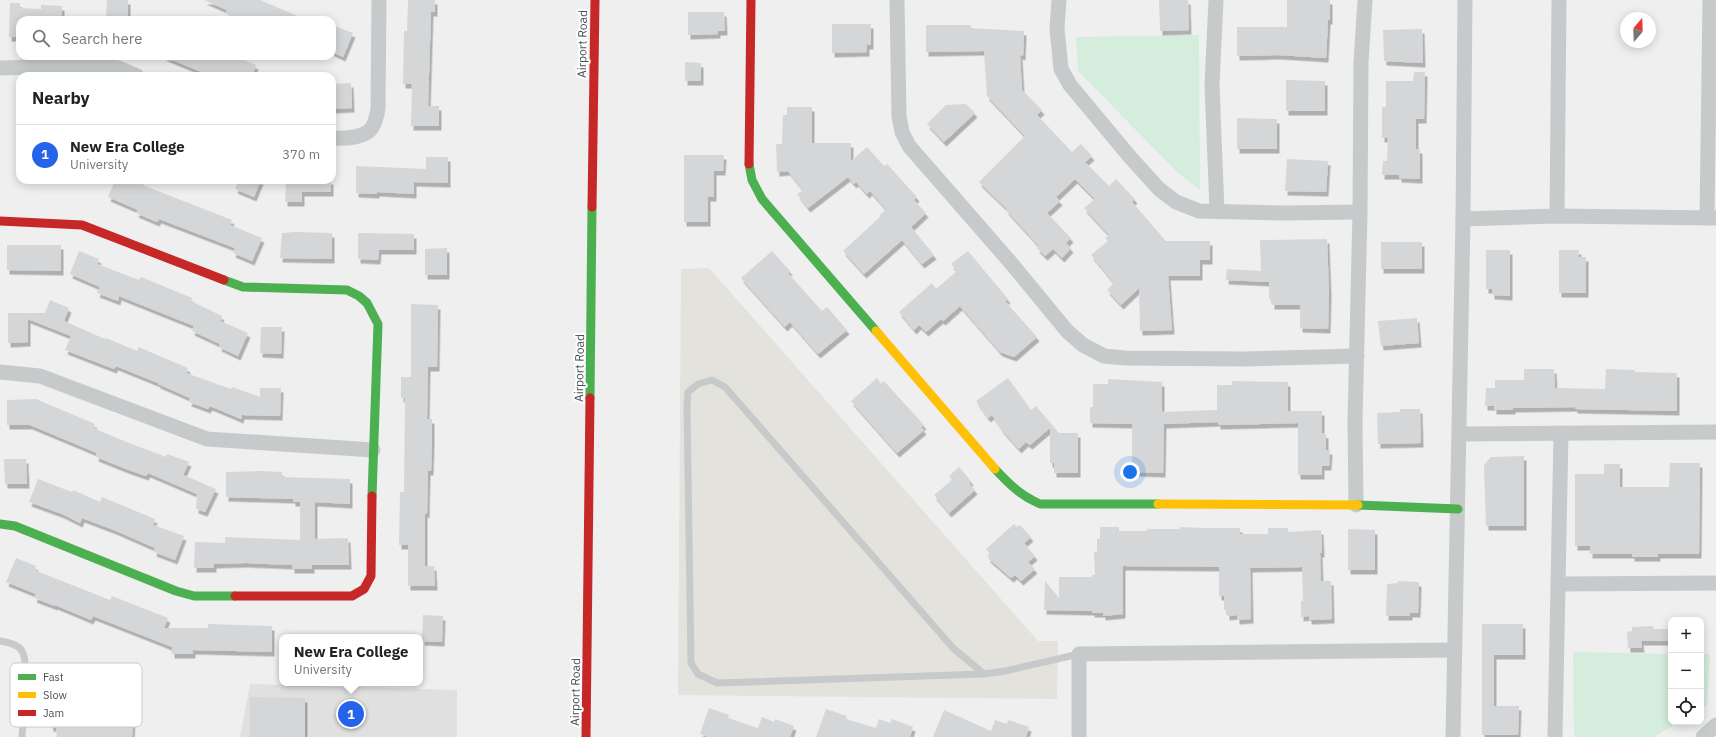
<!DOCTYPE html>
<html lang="en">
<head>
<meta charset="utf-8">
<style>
  :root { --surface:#fff; --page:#f6f6f6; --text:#222; --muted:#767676; --line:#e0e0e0; --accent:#2563eb }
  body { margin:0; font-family:"IBM Plex Sans",sans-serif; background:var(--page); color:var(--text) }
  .controls { position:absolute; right:12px; bottom:12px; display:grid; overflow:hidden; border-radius:8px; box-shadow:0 2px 10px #0003 }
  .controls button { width:36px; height:36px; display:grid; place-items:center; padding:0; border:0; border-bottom:1px solid var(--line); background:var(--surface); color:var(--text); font:20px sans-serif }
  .compass { position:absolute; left:1620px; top:12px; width:36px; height:36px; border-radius:50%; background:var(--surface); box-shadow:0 2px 10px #0003; rotate:19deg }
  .you { position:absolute; left:1130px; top:472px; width:14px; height:14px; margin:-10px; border:3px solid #fff; border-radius:50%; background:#1a73e8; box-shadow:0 0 0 6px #1a73e833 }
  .badge { display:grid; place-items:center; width:26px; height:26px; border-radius:50%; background:var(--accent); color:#fff; font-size:13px; font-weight:700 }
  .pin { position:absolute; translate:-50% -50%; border:2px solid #fff; box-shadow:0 1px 4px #0006 }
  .popup { position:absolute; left:279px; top:634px; width:144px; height:52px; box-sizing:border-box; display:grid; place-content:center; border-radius:8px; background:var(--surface); filter:drop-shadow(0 1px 3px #0005); font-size:13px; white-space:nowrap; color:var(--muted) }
  .popup b { font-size:15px; color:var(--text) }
  .popup::after { content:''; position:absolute; left:50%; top:100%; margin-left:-8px; border:8px solid transparent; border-top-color:var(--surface) }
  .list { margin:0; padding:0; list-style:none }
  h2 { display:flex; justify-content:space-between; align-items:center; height:52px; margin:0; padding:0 16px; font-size:17px }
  h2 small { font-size:13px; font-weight:400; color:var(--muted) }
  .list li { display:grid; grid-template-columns:26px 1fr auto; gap:12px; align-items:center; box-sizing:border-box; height:60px; padding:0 16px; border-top:1px solid var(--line) }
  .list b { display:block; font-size:15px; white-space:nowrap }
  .list p { margin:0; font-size:13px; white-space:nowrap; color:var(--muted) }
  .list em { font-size:13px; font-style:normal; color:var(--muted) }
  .icon { flex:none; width:22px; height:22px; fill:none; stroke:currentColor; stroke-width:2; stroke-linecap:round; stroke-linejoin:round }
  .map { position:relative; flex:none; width:1716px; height:737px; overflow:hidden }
  .search { position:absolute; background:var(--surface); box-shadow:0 2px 10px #0003; left:16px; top:16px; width:320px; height:44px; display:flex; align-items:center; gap:10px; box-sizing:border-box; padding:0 14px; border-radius:12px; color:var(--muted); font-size:15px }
  .panel { position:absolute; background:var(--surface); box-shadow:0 2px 10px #0003; left:16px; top:72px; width:320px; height:112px; border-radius:12px }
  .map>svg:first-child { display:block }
  .commercial { fill:#e4e2dd }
  .education { fill:#e1e0e0 }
  .green { fill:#d5eddd }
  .building { fill:#d5d6d8; filter:url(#shadow) }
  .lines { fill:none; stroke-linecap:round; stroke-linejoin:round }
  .lane { stroke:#c7cacb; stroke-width:7 }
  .street { stroke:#c7cacb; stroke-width:15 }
  .fast { stroke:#4caf50; stroke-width:9 }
  .slow { stroke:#ffc107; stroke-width:9 }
  .jam { stroke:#c62828; stroke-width:9 }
  .labels { text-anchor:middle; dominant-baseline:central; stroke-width:4; stroke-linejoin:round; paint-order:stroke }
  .street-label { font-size:12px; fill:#48525a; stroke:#fff }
  .key { fill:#fff; stroke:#c8cbce; stroke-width:1 }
  .key-label { font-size:11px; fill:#48525a }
</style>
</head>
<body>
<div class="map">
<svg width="1716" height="737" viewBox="0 0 1716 737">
  <defs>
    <filter id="shadow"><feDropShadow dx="2.5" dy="4.5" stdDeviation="0" flood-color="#0004"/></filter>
  </defs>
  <rect width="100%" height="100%" fill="#efefef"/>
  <path class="commercial" d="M709 268 1038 641H1058L1057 699 678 695 681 269Z"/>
  <path class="education" d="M250 684 457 690V737H240Z"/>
  <g class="green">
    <path d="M1199 35 1200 190 1177 172 1078 71 1076 37Z"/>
    <path d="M1573 652 1671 654V722H1680L1654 737H1574Z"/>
    <path d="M1701 654H1710L1707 705 1701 709Z"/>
  </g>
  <g class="building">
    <path d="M107 0H128V20H106Z"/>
    <path d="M204 0H260L307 20H240L226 14 227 10Z"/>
    <path d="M408 0H435V12H431L428 106H439V126H411L412 84H403L404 31H407Z"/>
    <path d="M1159 0H1188L1189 30 1160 31Z"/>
    <path d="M1287 0H1330V20H1328L1326 58 1278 55 1237 56V27H1287Z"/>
    <path d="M10 3H20V8L41 9V5L62 6V20H20V37H9Z"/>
    <path d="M688 12H724L725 31H718V34L688 35Z"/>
    <path d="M832 24H871V45H867V52L832 53Z"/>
    <path d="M332 25 353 33 343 57 332 52Z"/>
    <path d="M926 25H971V28L1024 31 1023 56 1020 55 1022 90 1042 110 1037 115 1072 152 1081 144 1092 156 1085 162 1109 186 1116 179 1135 199 1132 202 1166 241H1210V260H1200V276H1168L1172 330 1140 331 1139 288 1121 305 1107 290 1114 283 1091 255 1108 241 1105 238 1109 235 1084 208 1095 199 1075 179 1056 197 1060 201 1047 213 1071 238 1066 243 1071 248 1062 258 1053 249 1045 256 1037 248 1039 246 1006 210 1007 209 979 182 1025 136 987 96 984 51 926 52Z"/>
    <path d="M1422 29 1423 63 1384 61 1383 30Z"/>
    <path d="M163 56H235L256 65 252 76H211Z"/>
    <path d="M685 62 701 63V81H685Z"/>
    <path d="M1414 72H1425L1424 119H1416V149H1420V179L1399 178V175H1382L1383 161H1387L1388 138H1382V107H1386V81H1413Z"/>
    <path d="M1286 80 1325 81V111H1286Z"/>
    <path d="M351 83 352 108 332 109V84Z"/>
    <path d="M966 104 975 113 944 142 927 124 946 105Z"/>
    <path d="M787 107H812V143H851V161L867 147 884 166 887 164 917 197 914 200 926 213 911 227 934 255 922 264 902 240 864 274 843 251 880 217 879 216 886 209 870 191 867 194 856 182 854 184 848 177 808 208 797 194 803 190 788 171 777 172 776 144H782L783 115H787Z"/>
    <path d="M1237 118 1277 119V149H1237Z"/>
    <path d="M684 155H724L723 171H714V197H708V222H684Z"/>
    <path d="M426 157H448V183L414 182V194L377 192V194L356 193V166L426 169Z"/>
    <path d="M1287 159 1328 161 1326 192 1285 191Z"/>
    <path d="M115 180H141L140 184 232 220 230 225 262 238 252 261 233 253 235 248 159 219 157 222 136 213 138 210 108 197Z"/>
    <path d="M239 180H261L254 197 235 189Z"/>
    <path d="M286 180H331V192H302V202H285Z"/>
    <path d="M296 232 332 233V259L280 258 282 233Z"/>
    <path d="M358 233 414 234V250H379L378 260 358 259Z"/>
    <path d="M1327 239 1329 292 1328 329 1300 328V305H1272V299H1269V282L1226 280 1227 269 1261 271 1260 240Z"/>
    <rect x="1381" y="242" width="41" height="27"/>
    <path d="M7 245H61V271L7 270Z"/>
    <path d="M447 248V275H425V249Z"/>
    <path d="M1486 250H1510V296L1492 295V289H1486Z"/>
    <path d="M1559 250H1579L1578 257H1586V293H1559Z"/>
    <path d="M79 251 99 259 97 264 139 280 141 277 192 298 191 301 222 316 220 321 248 333 238 356 219 347 220 344 192 331 194 326 119 296 118 301 97 293 100 287 70 274Z"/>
    <path d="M772 251 790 271 788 273 822 311 827 307 847 330 818 354 790 322 785 327 741 278Z"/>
    <path d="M968 251 1008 299 1005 301 1037 337 1014 357 1000 352 960 306 943 321 941 319 926 332 919 325 914 330 899 312 932 283 936 289 957 271 951 264Z"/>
    <path d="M50 300 69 308 64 321 105 339 106 338 137 351 139 347 157 355 188 368 186 373 231 389 232 387 260 397V388H281L280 416 242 415 241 419 210 406 208 409 189 402 190 398 158 384V383L116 366 114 369 65 350 71 336 28 319V342L8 343V313H45Z"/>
    <path d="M411 304 438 305 437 367H428L427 419H432V440L431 471H428L427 514 425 513V566H434L435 586H408V545H399L400 492H404L405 398H401V377H411Z"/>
    <path d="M1417 318 1419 343 1381 346 1378 321Z"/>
    <path d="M261 327H282L281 354 260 353Z"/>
    <path d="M1524 369H1554L1555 388 1605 389 1606 369 1635 370V372L1677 373V411L1575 409V407L1513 408V410H1494V406H1485L1486 388H1495V380H1524Z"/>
    <path d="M877 378 881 384 884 381 924 425 921 427 924 430 897 453 851 401Z"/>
    <path d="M1008 378 1031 410 1036 406 1059 433H1078V473H1054V463H1050V428L1030 445 1026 442 1019 449 1002 430 992 415 988 418 976 401Z"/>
    <path d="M1108 379 1162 382V412L1217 410V385H1232V381L1288 382V411H1322V433L1326 434V450H1330L1329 466H1322V475H1298V423L1218 425V422L1164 424 1163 473 1136 472V468L1132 469V424L1090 423V407H1093V384H1108Z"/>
    <path d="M36 399 95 424 93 428 124 441 166 457 167 454 189 462 183 475 216 489 205 512 196 509 197 494 148 473 146 476 126 469 96 457 97 453 30 425H7V400Z"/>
    <path d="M1400 409H1420L1421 443 1378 444 1377 413 1400 412Z"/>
    <path d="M1524 456V526H1486L1484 465 1491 457Z"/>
    <path d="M4 459H26L27 484H5Z"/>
    <path d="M1670 463H1700L1699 554H1658V557H1632V554H1590V546H1575V474H1604V464H1620V487H1669Z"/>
    <path d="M959 467 971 481 969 483 975 490 949 513 934 495 952 480 949 476Z"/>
    <path d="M261 471 282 472V477L350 479V504L315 502V539L348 538 349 565H312V569H292V565L246 563 214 564V568H194L195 542 225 543V537L300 540V502H293V499L226 497V472Z"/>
    <path d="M38 479 72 492 73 490 100 502 102 497 155 519 153 525 184 536 175 560 154 552 155 548 114 530 82 518 80 523 62 514 29 502Z"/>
    <path d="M1014 524 1017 527 1020 525 1031 537 1024 543 1035 556 1028 562 1035 569 1021 581 1015 575 1011 578 988 558 989 552 986 549Z"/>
    <path d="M1100 527H1119V531H1147V529H1180V527L1204 528H1240V534H1268V528H1288V532L1321 530 1322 553H1320L1321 581H1331L1332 619 1309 620V616L1301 617V601H1303L1302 567 1250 568 1251 619 1237 620V615L1227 616V610H1224V596H1219V567L1123 566V614L1103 616V613H1092V611L1044 610 1045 581 1059 598V577H1092V575H1095L1094 552H1097V539H1100Z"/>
    <path d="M1348 529 1375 530V570H1348Z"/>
    <path d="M16 558 36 566 34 570 110 600 112 596 168 618 164 628H208V624L272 626V652L193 650V654H172V647L93 616 91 620 55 605V606L34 598 36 594 6 582Z"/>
    <path d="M1398 581 1419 582 1418 613H1410V616H1386L1387 584 1398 583Z"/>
    <path d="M423 615 443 616 442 642 422 641Z"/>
    <path d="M1482 624H1523V655H1494V706H1519L1518 735H1482Z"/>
    <path d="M1653 626 1654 629H1671V641H1641L1642 648H1628L1627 632 1632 631V627Z"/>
    <path d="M59 675 135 676 132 737H57L56 728 51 727 49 713 52 697H58Z"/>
    <path d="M250 697 305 698V737H250Z"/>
    <path d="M709 708 729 715 728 718 758 728 762 717 774 722 775 719 794 726 790 737H708L700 734Z"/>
    <path d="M826 709 847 716 846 719 876 728 879 719 890 723 892 719 913 727 910 737H816Z"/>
    <path d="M944 710 991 731 995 720 1007 724 1008 720 1029 727 1026 737H933Z"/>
  </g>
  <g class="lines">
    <g class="lane">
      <path d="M0 641C7 642 18 644 22 651 30 664 23 719 22 737"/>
      <path d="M984 674 717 683 698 674 691 663 687 406 688 392 698 384 712 380 725 387 953 648 984 674 1005 671 1079 654"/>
    </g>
    <g class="street">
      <path d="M897 0 899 116 902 132 909 146 1011 263 1067 331 1083 345 1104 356 1125 358 1245 359 1357 356"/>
      <path d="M1059 0 1057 29 1061 69 1070 85 1130 157 1159 189 1176 202 1199 211 1286 213 1360 212"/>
      <path d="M1216 0 1212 85 1217 211"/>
      <path d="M0 68 101 65 118 68 137 76"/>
      <path d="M332 138C343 139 360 138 369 131 375 126 377 115 378 108L379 0"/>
      <path d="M1557 216 1559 0"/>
      <path d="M1707 218 1710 0"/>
      <path d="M1463 219 1557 216 1716 218"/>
      <path d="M0 372 40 376 207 439 373 450"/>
      <path d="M1460 434 1716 432"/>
      <path d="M1356 505 1355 422 1360 212 1361 63 1365 0"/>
      <path d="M1558 584 1716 583"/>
      <path d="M1079 737V654L1454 650"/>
      <path d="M1453 737 1463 219 1465 0"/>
      <path d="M1555 737 1561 433"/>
      <path d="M1703 737 1716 725"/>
    </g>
    <g class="fast">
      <path d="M749 164 752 180 762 199 876 331"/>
      <path d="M224 280 243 287 347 290 359 296 367 303 378 324 372 496"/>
      <path d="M590 398 592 207"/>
      <path d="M995 469C1010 485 1020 495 1040 504H1158"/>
      <path d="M1358 505 1458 509"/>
      <path d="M0 524 15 526 176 591 194 596H235"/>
    </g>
    <g class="slow">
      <path d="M876 331 995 469"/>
      <path d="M1158 504 1358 505"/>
    </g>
    <g class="jam">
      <path d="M749 164 751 0"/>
      <path d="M592 207 595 0"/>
      <path d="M0 221 82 225 224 280"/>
      <path d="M235 596H352L364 589 371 576 372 496"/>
      <path d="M586 737 590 398"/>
    </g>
  </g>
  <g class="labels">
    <g class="street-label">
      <text transform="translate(582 44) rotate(-89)">Airport Road</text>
      <text transform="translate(579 368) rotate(-89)">Airport Road</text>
      <text transform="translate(575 692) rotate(-89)">Airport Road</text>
    </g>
  </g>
  <rect x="10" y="663" width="132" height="64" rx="6" class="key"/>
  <rect x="18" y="674" width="18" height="6" fill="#4caf50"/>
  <rect x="18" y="692" width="18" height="6" fill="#ffc107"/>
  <rect x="18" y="710" width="18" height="6" fill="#c62828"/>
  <g class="key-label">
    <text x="43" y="681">Fast</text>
    <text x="43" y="699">Slow</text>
    <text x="43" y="717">Jam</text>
  </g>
</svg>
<div class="controls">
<button>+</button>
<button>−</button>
<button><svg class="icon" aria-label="locate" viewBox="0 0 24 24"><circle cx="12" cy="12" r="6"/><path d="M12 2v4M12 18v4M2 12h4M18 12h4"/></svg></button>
</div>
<svg class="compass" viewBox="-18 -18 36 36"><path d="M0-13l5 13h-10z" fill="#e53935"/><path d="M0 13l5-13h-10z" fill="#767676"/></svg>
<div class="you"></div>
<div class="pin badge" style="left:351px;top:714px">1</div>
<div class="popup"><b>New Era College</b>University</div>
<div class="search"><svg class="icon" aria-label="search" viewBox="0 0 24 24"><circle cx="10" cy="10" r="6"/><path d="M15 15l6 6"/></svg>Search here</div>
<section class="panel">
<h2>Nearby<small></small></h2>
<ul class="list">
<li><span class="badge">1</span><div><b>New Era College</b><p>University</p></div><em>370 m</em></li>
</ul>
</section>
</div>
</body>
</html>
